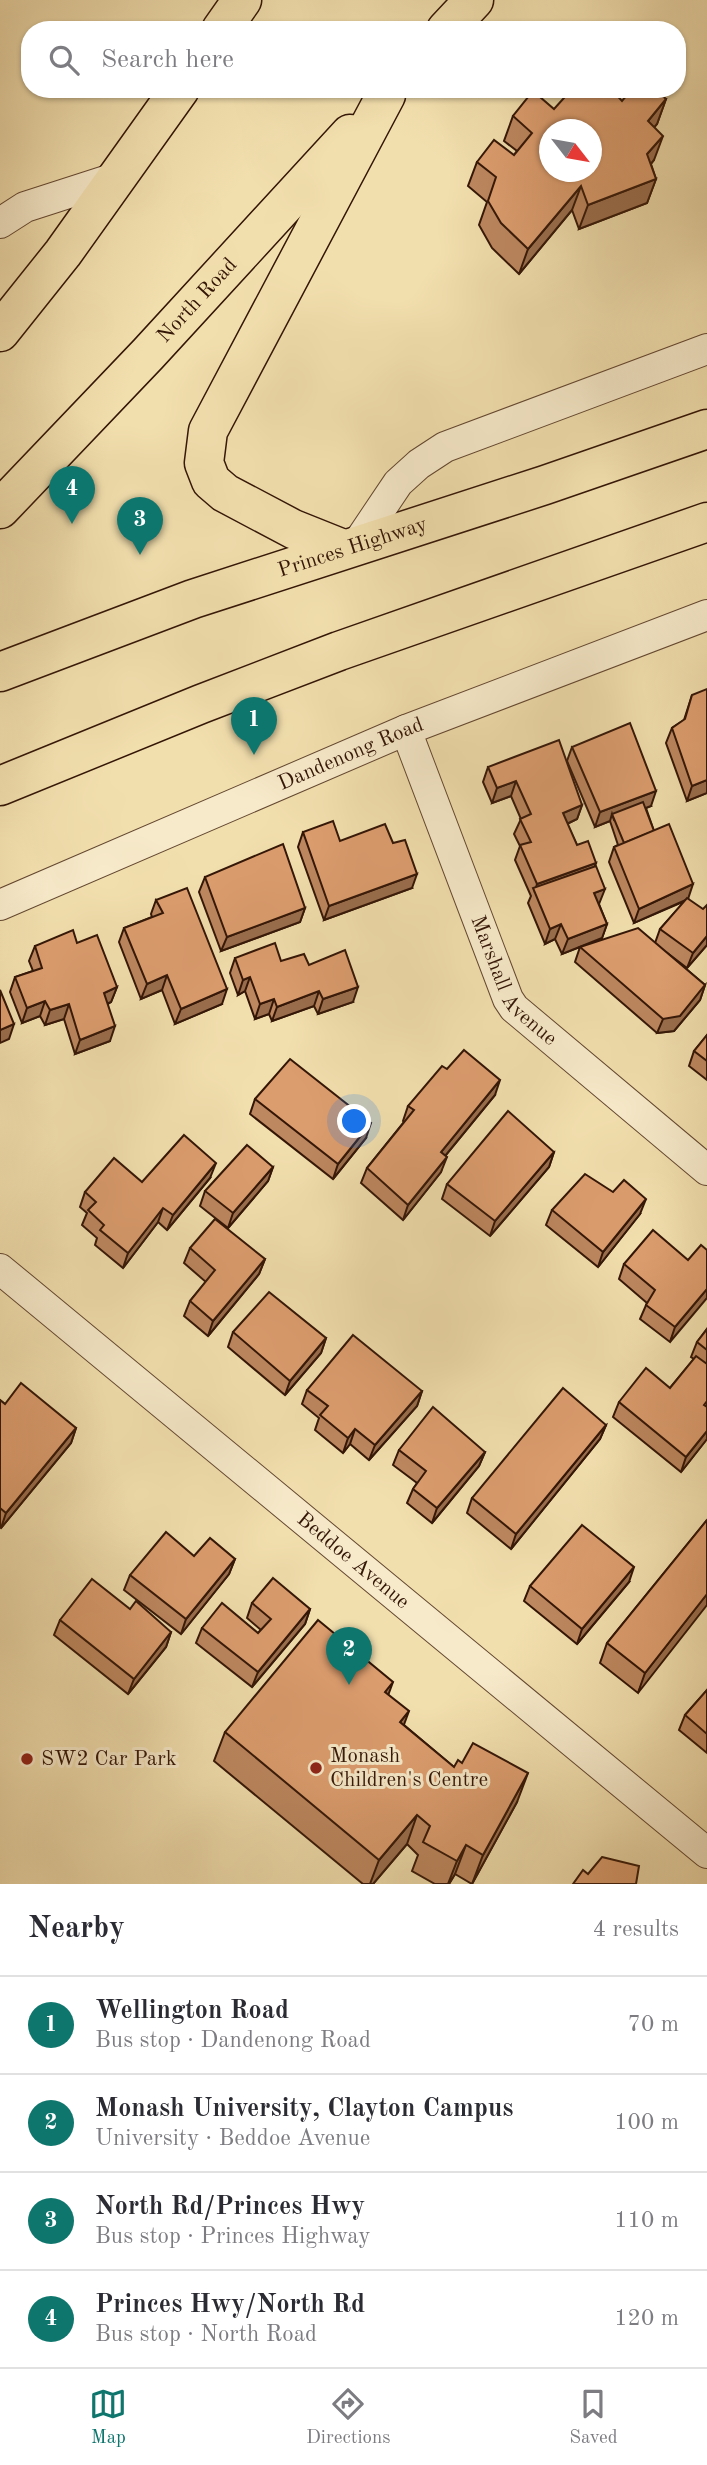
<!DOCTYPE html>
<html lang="en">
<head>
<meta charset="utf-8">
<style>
  :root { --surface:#fff; --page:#f2f2f3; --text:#2b2b33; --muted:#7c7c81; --line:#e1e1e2; --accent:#0f766e }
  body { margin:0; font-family:"Old Standard TT",serif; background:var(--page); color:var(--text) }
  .compass { position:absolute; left:539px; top:119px; width:63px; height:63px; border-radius:50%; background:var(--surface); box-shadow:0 2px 5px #0004; rotate:121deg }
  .you { position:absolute; left:355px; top:1122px; width:24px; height:24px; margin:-18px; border:5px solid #fff; border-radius:50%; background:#1a73e8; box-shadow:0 0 0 10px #1a73e833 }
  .badge { display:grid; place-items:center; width:46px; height:46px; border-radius:50%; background:var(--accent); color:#fff; font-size:23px; font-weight:700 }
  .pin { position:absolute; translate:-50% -58px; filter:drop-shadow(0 2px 4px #0008) }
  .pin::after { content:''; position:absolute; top:37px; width:24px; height:21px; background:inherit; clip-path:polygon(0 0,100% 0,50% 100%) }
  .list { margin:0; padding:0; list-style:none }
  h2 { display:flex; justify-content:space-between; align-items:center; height:91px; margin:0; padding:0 28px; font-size:30px }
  h2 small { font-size:23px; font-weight:400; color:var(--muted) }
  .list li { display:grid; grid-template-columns:46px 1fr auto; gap:21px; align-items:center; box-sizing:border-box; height:98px; padding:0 28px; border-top:2px solid var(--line) }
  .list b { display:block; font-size:26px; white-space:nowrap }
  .list p { margin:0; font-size:23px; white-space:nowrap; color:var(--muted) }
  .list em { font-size:23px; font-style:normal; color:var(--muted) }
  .icon { flex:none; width:38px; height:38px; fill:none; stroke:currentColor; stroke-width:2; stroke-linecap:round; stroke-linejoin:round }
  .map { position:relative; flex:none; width:707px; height:1884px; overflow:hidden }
  .search { position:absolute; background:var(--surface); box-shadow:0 2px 5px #0004; left:21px; right:21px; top:21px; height:77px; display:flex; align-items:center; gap:18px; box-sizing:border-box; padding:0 24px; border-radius:28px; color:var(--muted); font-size:26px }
  .sheet { height:483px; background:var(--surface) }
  nav { display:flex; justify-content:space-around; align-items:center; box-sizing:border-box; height:98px; border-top:2px solid var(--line); background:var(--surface); font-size:19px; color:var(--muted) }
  nav a { display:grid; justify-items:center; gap:4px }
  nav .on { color:var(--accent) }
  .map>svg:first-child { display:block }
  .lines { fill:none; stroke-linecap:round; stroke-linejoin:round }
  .street-casing { stroke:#644831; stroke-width:32 }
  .highway-casing { stroke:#341607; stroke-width:41 }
  .street { stroke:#f7eaca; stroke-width:30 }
  .highway { stroke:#f2dfae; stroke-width:38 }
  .wall { fill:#bd875f; stroke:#341607; stroke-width:2 }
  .shaded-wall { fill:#9a6e4d; stroke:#341607; stroke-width:2 }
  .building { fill:#dc9d6e; stroke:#341607; stroke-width:2; fill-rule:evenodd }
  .poi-dot { fill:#8f2418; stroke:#f7eaca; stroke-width:2.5 }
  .labels { text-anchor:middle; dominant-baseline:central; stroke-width:6; stroke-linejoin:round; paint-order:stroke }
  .street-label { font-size:21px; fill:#341607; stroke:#f7eaca }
  .poi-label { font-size:21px; fill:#341607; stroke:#f7eaca; text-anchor:start }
</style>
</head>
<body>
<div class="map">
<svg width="707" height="1884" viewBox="0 0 707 1884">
  <rect width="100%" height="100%" fill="#f2dfae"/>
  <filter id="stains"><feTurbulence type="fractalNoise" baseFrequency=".00286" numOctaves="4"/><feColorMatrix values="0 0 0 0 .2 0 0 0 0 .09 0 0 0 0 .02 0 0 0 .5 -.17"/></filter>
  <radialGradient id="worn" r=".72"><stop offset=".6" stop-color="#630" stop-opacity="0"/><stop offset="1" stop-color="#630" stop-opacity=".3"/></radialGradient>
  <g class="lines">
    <g class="street-casing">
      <g id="street">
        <path d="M0 223 25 207 118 177"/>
        <path d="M357 544 398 483 419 464 445 447 707 349"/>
        <path id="s1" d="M406 730 508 999 514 1008 707 1170"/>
        <path id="s2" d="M0 905 406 730 707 615"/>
        <path id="s3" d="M0 1269 707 1853"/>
      </g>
    </g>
    <g class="highway-casing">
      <g id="highway">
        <path d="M221 30 242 0"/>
        <path d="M446 30 474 0"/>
        <path d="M0 332 63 253 180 89"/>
        <path id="s4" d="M0 509 148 354 350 134"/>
        <path d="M343 549 293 529 225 493 211 481 204 463 208 431 386 95"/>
        <path id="s5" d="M0 672 193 599 545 485 707 429"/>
        <path d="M0 786 201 704 339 651 707 522"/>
      </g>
    </g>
    <use href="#street" class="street"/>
    <use href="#highway" class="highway"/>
  </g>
  <g class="wall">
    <path d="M666 99 657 124 654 127V160L651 164 656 179 647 203 579 229 572 210 519 274 492 248 479 225 487 202 468 186 477 162 514 155 517 151 504 141 513 116 554 109 622 101Z"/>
    <path d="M692 695 707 793 687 801 666 743 672 728 684 720Z"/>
    <path d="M572 747 651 806 646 808 654 831 688 898 707 945 687 968 666 952 705 985 700 1000 674 1031 657 1033 575 962 580 947 562 954 555 939 545 944 528 903 531 896 515 860 520 846 514 834 521 819 511 796 492 803 483 782 488 767 582 805 577 819 567 824 577 845 596 863 594 867 599 904 607 924 602 938 580 947 655 943 660 929 685 901 634 923 609 862 614 847 618 845 610 821 595 827 567 761Z"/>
    <path d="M303 832 340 841 412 888 324 920 298 847Z"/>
    <path d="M205 877 305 908 300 922 221 951 199 892Z"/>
    <path d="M156 900 222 1004 175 1024 162 990 141 999 119 942 124 928 152 917 151 914Z"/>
    <path d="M77 943 117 987 111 1002 108 1004 110 1041 75 1054 64 1019 45 1025 40 1016 22 1023 10 992 15 977 33 971 29 961 35 946Z"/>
    <path d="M235 958 281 961 309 965 353 1002 318 1014 314 1006 272 1021 269 1014 255 1019 245 991 238 995 230 973Z"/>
    <path d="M707 1035V1080L689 1066 694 1051Z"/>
    <path d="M447 1069 495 1095 445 1156 441 1172 403 1220 361 1183 367 1168 404 1122 403 1121 408 1106Z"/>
    <path d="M255 1099 366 1138 333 1179 250 1114Z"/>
    <path d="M554 1152 549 1167 490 1236 442 1199 447 1184Z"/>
    <path d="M273 1167 268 1181 228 1228 200 1206 205 1191Z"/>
    <path d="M210 1178 167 1230 158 1222 123 1268 95 1245 97 1238 82 1225 87 1213 80 1207 85 1192 142 1182Z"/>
    <path d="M552 1210 640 1214 598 1267 546 1225Z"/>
    <path d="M190 1248 265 1259 259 1274 208 1336 184 1316 190 1301 206 1282 184 1263Z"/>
    <path d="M707 1250 670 1342 640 1319 647 1303 619 1279 624 1264 688 1260Z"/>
    <path d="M707 1329V1439L681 1472 613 1417 619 1402 670 1388 694 1359 691 1357 697 1342Z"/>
    <path d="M233 1332 326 1338 321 1353 285 1395 228 1347Z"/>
    <path d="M307 1390 422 1391 417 1406 369 1460 350 1444 343 1453 315 1430 319 1418 302 1404Z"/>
    <path d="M0 1400 5 1404 76 1428 71 1443 1 1528 0 1527Z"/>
    <path d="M606 1425 600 1439 511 1549 467 1513 472 1498Z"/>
    <path d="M399 1450 485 1452 479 1466 432 1523 407 1503 413 1489 417 1483 393 1465Z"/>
    <path d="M707 1520 638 1693 600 1663 607 1643Z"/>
    <path d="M194 1556 235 1559 229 1574 181 1634 124 1590 130 1575Z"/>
    <path d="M629 1582 577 1644 524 1601 530 1586Z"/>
    <path d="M252 1603 310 1609 305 1624 252 1687 196 1643 202 1628 258 1633 261 1630 247 1618Z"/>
    <path d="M60 1620 171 1632 166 1647 128 1694 54 1635Z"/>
    <path d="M707 1690V1753L679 1730 685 1715Z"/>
    <path d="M388 1695 404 1725 454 1767 517 1802 472 1884 455 1874 449 1884H435L412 1871 418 1855 407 1844 373 1884H363L214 1761 225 1732Z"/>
  </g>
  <g class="shaded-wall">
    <path d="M666 99 657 124 639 146 648 121Z"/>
    <path d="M663 136 654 160 638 179 647 154Z"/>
    <path d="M656 179 647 203 579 229 588 205Z"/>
    <path d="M581 186 572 210 519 274 528 249Z"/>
    <path d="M707 780V793L687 801 692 786Z"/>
    <path d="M516 781 511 796 492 803 497 788Z"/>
    <path d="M656 791 651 806 614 820 612 814 610 821 595 827 600 812Z"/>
    <path d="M582 805 577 819 558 828 563 813Z"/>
    <path d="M596 863 590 878 535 891 537 884Z"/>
    <path d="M417 874 412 888 324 920 329 906Z"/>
    <path d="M693 884 688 899 634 923 639 909Z"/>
    <path d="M605 889 599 904 589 908 594 893Z"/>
    <path d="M305 908 300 922 221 951 227 937Z"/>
    <path d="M561 924 555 939 545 944 550 929Z"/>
    <path d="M607 924 602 938 562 954 568 939Z"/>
    <path d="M707 936V945L687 968 693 953Z"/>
    <path d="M167 975 162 990 141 999 147 984Z"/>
    <path d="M250 977 245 991 238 995 243 980Z"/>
    <path d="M705 985 700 1000 674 1031 657 1033 663 1019Z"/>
    <path d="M117 987 111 1002 99 1007 104 993Z"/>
    <path d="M358 987 353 1002 318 1014 323 999Z"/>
    <path d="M227 989 222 1004 175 1024 181 1009Z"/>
    <path d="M319 991 314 1006 272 1021 277 1007Z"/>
    <path d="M274 999 269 1014 255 1019 260 1004Z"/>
    <path d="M45 1001 40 1016 22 1023 27 1008Z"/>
    <path d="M69 1004 64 1019 45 1025 50 1010Z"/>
    <path d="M14 1024 9 1039 0 1043V1030Z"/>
    <path d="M115 1026 110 1041 75 1054 80 1040Z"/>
    <path d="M500 1080 495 1095 436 1167 441 1152Z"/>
    <path d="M371 1123 366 1138 333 1179 338 1164Z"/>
    <path d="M554 1152 549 1167 490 1236 495 1221Z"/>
    <path d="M447 1157 441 1172 403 1220 408 1205Z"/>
    <path d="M216 1163 210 1178 167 1230 173 1215Z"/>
    <path d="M273 1167 268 1181 228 1228 233 1213Z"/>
    <path d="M646 1199 640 1214 598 1267 603 1252Z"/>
    <path d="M163 1208 158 1222 123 1268 128 1253Z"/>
    <path d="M265 1259 259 1274 208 1336 213 1321Z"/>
    <path d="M707 1289V1298L670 1342 675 1327Z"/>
    <path d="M326 1338 321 1353 285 1395 290 1381Z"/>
    <path d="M422 1391 417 1406 369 1460 375 1445Z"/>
    <path d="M606 1425 600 1439 511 1549 516 1534Z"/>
    <path d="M76 1428 71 1443 1 1528 6 1513Z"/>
    <path d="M355 1429 350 1444 343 1453 348 1438Z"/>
    <path d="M707 1431V1439L681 1472 686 1457Z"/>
    <path d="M485 1452 479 1466 432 1523 437 1508Z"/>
    <path d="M235 1559 229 1574 181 1634 186 1619Z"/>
    <path d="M634 1567 629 1582 577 1644 582 1629Z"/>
    <path d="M707 1594V1605L638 1693 645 1673Z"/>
    <path d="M310 1609 305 1624 252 1687 258 1672Z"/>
    <path d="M171 1632 166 1647 128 1694 134 1679Z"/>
    <path d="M393 1682 382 1712 385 1692Z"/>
    <path d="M409 1711 398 1741 400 1722Z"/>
    <path d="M528 1773 517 1802 472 1884 483 1855Z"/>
    <path d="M417 1815 407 1844 373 1884H370L379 1860Z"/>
    <path d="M466 1845 455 1874 449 1884H448L457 1861Z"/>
  </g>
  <g class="building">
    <path d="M572 89H611L622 101 632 89H654L666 99 648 121 663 136 647 154 656 179 588 205 581 186 528 249 501 223 488 201 496 177 477 162 494 140 514 155 532 133 513 116 533 91 554 109ZM550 130H592V172H550Z"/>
    <path d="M707 689V780L692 786 672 728 685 719 692 695Z"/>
    <path d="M630 723 656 791 600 812 572 747Z"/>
    <path d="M559 740 582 805 563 813 577 845 588 841 596 863 537 884 520 845 531 842 520 819 531 814 516 781 497 788 488 767Z"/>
    <path d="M643 802 654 831 624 843 612 814Z"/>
    <path d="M333 821 340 841 385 824 393 843 405 840 417 874 329 906 303 832Z"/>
    <path d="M669 824 693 884 639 909 614 847Z"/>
    <path d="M283 844 305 908 227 937 205 877Z"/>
    <path d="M596 866 605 889 594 893 607 924 568 939 561 924 550 929 533 888Z"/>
    <path d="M187 888 227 989 181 1009 167 975 147 984 124 928 163 913 156 900Z"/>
    <path d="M687 898 703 909 707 905V936L693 953 660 929Z"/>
    <path d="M638 928 705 985 680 1016 663 1019 580 947Z"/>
    <path d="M73 930 77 943 97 935 117 987 104 993 115 1026 80 1040 69 1004 50 1010 45 1001 27 1008 15 977 42 968 35 946Z"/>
    <path d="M275 943 281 961 304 954 309 965 345 950 358 987 323 999 319 991 277 1007 274 999 260 1004 250 977 243 980 235 958Z"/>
    <path d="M0 990 14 1024 0 1030Z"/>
    <path d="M707 1035V1061L694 1051Z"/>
    <path d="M464 1050 500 1080 441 1152 447 1157 408 1205 367 1168 414 1110 408 1106 442 1066 447 1069Z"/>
    <path d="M290 1059 371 1123 338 1164 255 1099Z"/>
    <path d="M508 1111 554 1152 495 1221 447 1184Z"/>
    <path d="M184 1135 216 1163 173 1215 163 1208 128 1253 100 1230 104 1225 88 1210 96 1202 85 1192 114 1158 142 1182Z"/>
    <path d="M247 1145 273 1167 233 1213 205 1191Z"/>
    <path d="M585 1174 613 1192 624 1180 646 1199 603 1252 552 1210Z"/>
    <path d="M215 1219 265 1259 213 1321 190 1301 215 1270 190 1248Z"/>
    <path d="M653 1230 688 1260 701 1245 707 1250V1289L675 1327 646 1305 655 1290 624 1264Z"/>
    <path d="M269 1292 326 1338 290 1381 233 1332Z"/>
    <path d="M707 1329V1350L697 1342Z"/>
    <path d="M353 1335 422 1391 375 1445 355 1429 348 1438 320 1415 328 1406 307 1390Z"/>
    <path d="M696 1356 707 1364V1401L704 1405 707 1407V1431L686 1457 619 1402 646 1368 670 1388Z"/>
    <path d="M21 1383 76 1428 6 1513 0 1508V1400L5 1404Z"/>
    <path d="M563 1388 606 1425 516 1534 472 1498Z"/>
    <path d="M433 1407 485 1452 437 1508 413 1489 426 1471 399 1450Z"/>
    <path d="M707 1520V1594L645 1673 607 1643Z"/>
    <path d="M582 1525 634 1567 582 1629 530 1586Z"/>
    <path d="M166 1532 194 1556 210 1538 235 1559 186 1619 130 1575Z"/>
    <path d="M273 1578 310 1609 258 1672 202 1628 222 1603 258 1633 271 1619 252 1603Z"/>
    <path d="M92 1579 130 1609 136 1601 171 1632 134 1679 60 1620Z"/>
    <path d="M318 1620 393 1682 385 1692 409 1711 400 1722 454 1767 458 1760 462 1763 473 1743 528 1773 483 1855 466 1845 457 1861 423 1842 430 1826 417 1815 379 1860 225 1732Z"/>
    <path d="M707 1690V1734L685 1715Z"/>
    <path d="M602 1857 639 1866 636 1884H573L583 1870 588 1874Z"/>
  </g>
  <g class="poi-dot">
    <circle cx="27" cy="1759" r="7"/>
    <circle cx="316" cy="1768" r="7"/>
  </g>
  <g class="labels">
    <g class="street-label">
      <text stroke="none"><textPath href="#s4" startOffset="287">North Road</textPath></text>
      <text stroke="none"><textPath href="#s5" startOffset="374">Princes Highway</textPath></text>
      <text stroke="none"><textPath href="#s2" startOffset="382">Dandenong Road</textPath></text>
      <text stroke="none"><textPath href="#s1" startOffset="275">Marshall Avenue</textPath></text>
      <text stroke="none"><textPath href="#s3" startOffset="458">Beddoe Avenue</textPath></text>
    </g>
    <g class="poi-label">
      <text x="330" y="1756">Monash<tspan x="330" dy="24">Children's Centre</tspan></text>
      <text x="41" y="1759">SW2 Car Park</text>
    </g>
  </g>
  <rect width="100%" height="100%" filter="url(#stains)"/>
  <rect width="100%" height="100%" fill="url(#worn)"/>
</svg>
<svg class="compass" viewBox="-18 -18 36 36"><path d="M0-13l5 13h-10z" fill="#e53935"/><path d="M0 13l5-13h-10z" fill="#7c7c81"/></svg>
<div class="you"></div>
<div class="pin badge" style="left:254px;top:755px">1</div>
<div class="pin badge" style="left:349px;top:1685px">2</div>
<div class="pin badge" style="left:140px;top:555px">3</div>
<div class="pin badge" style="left:72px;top:524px">4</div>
<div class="search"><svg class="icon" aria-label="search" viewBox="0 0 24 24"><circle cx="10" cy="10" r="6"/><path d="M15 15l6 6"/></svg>Search here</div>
</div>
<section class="sheet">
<h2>Nearby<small>4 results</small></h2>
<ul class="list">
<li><span class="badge">1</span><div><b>Wellington Road</b><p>Bus stop · Dandenong Road</p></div><em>70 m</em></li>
<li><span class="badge">2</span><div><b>Monash University, Clayton Campus</b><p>University · Beddoe Avenue</p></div><em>100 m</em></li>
<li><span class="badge">3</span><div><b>North Rd/Princes Hwy</b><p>Bus stop · Princes Highway</p></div><em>110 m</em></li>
<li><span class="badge">4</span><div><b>Princes Hwy/North Rd</b><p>Bus stop · North Road</p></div><em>120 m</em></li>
</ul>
</section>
<nav>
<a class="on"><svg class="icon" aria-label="map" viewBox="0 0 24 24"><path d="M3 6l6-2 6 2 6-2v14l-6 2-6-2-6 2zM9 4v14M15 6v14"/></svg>Map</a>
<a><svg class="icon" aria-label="directions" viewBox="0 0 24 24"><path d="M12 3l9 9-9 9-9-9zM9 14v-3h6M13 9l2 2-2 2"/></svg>Directions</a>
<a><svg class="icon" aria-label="saved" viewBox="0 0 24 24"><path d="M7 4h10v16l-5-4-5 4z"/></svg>Saved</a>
</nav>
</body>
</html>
